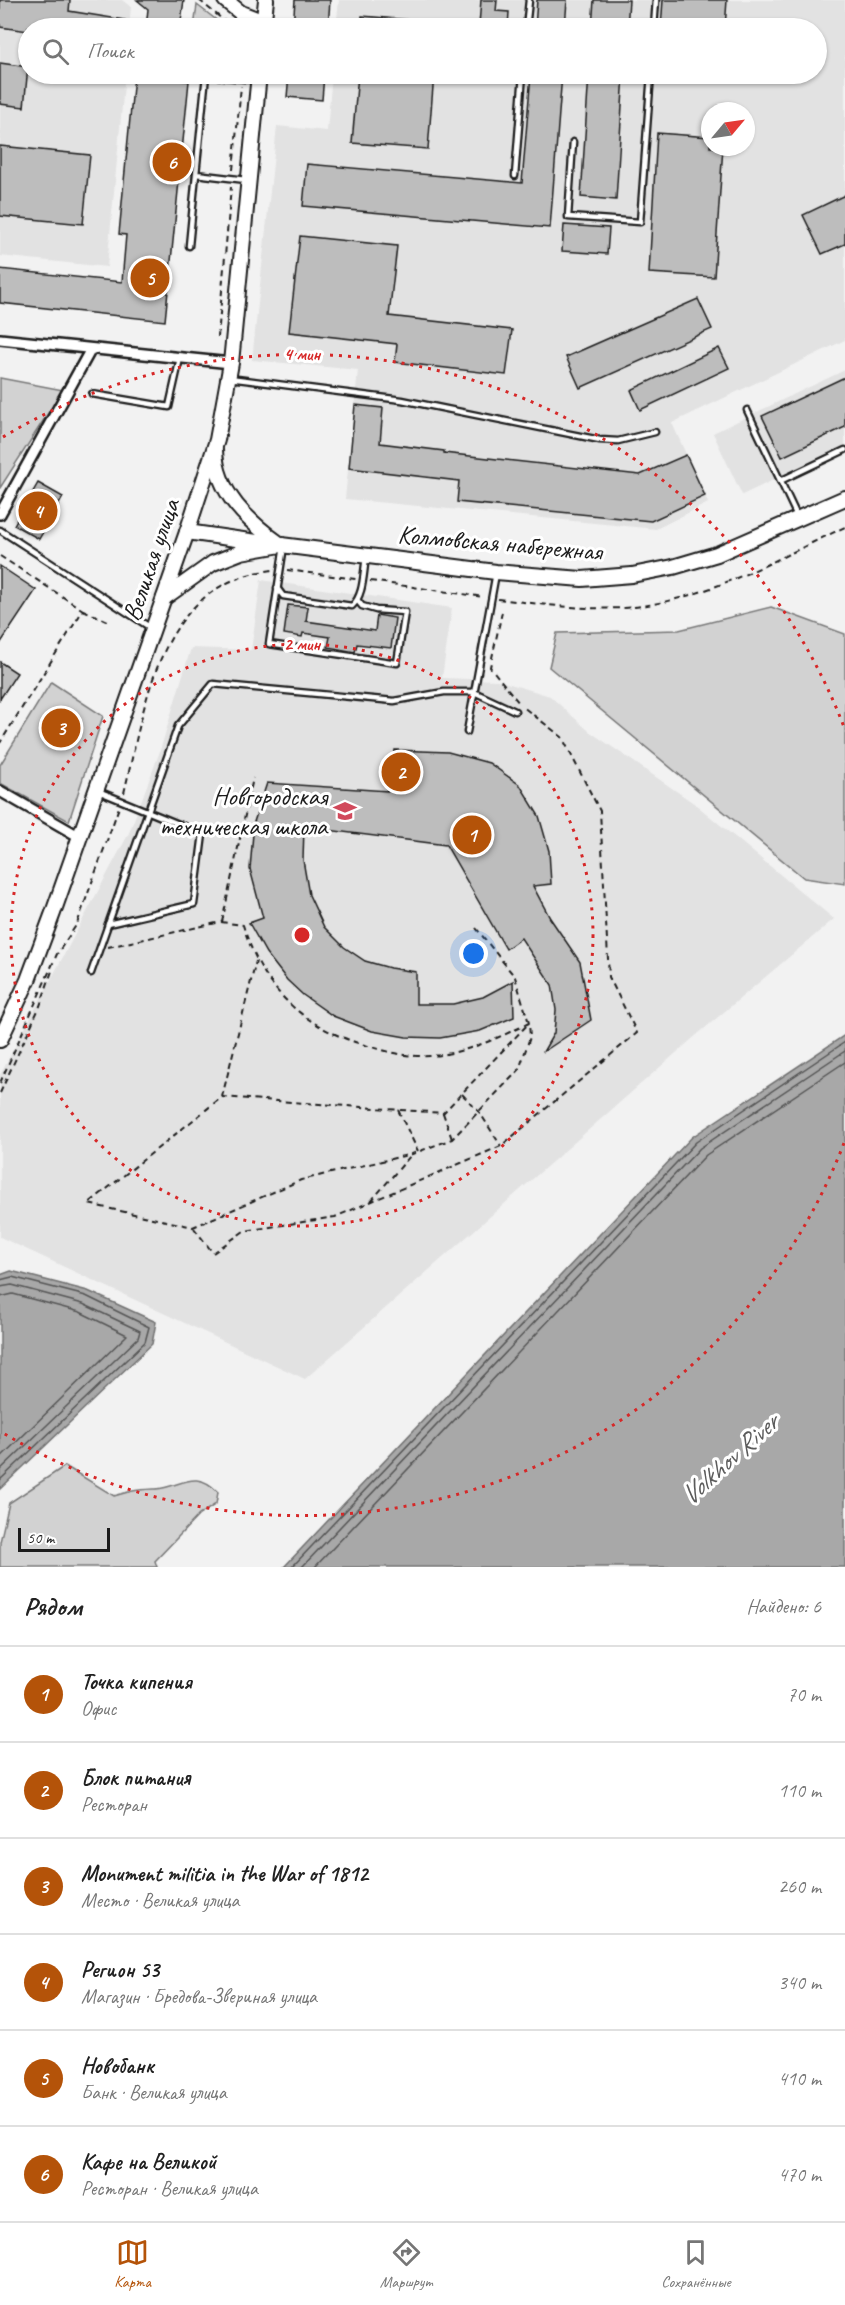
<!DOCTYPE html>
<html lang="ru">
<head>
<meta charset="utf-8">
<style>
  :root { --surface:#fff; --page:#f6f6f6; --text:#222; --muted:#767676; --line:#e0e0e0; --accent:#b45309 }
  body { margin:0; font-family:Caveat,sans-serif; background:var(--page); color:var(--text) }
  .compass { position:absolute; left:701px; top:102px; width:54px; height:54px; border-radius:50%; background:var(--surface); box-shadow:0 2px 4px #0004; rotate:61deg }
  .scale { position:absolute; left:18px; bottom:15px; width:92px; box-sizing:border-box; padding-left:6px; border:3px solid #1c1c1c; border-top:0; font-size:16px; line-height:21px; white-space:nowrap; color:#1c1c1c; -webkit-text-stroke:4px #fff; paint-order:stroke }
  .you { position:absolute; left:474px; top:954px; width:21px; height:21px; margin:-15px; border:4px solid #fff; border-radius:50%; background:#1a73e8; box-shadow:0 0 0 9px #1a73e833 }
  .badge { display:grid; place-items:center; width:39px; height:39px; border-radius:50%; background:var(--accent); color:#fff; font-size:20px; font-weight:700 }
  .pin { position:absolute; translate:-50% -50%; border:3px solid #fff; box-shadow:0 2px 6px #0006 }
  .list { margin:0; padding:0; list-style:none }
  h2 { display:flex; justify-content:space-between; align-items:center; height:78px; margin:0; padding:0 24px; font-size:26px }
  h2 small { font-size:20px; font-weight:400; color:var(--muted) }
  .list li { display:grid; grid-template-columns:39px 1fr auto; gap:18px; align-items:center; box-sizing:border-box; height:96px; padding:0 24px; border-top:2px solid var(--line) }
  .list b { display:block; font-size:22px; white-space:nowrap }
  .list p { margin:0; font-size:20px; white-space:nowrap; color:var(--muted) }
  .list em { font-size:20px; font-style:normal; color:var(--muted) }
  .icon { flex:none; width:33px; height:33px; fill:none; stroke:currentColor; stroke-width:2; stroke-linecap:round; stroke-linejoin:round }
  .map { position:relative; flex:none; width:845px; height:1567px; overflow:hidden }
  .search { position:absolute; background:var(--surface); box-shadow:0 2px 4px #0004; left:18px; right:18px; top:18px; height:66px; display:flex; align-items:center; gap:15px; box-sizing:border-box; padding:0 21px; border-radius:33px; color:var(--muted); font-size:22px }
  .sheet { height:654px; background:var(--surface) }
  nav { display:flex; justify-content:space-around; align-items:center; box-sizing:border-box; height:84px; border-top:2px solid var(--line); background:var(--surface); font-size:16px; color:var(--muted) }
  nav a { display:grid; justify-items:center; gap:3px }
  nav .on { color:var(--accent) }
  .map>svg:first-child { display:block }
  .built { fill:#e2e2e2; fill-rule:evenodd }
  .green { fill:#d2d2d2; stroke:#777; stroke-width:1.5 }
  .water { fill:#a8a8a8; stroke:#707070; stroke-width:1.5 }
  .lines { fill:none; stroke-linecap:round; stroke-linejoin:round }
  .shore { stroke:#545454; stroke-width:1.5 }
  .building { fill:#bdbdbd; stroke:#1c1c1c; stroke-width:1.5 }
  .lane-casing { stroke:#1c1c1c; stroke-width:9 }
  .street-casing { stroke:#1c1c1c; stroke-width:14 }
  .secondary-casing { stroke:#1c1c1c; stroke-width:18 }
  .path { stroke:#1c1c1c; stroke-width:2; stroke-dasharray:6 4.5; stroke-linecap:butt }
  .lane { stroke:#fff; stroke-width:4.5 }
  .street { stroke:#fff; stroke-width:9 }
  .secondary { stroke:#fff; stroke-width:14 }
  .ring { fill:none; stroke:#d62828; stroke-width:3; stroke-dasharray:3 6 }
  .labels { text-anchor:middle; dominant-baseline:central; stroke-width:6; stroke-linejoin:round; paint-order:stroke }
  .street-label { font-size:26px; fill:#1c1c1c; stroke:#fff }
  .poi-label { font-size:26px; fill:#1c1c1c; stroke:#fff; text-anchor:end }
  .water-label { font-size:27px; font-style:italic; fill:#5b5b5b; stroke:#fff }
  .centre { fill:#d62828; stroke:#fff; stroke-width:3 }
  .ring-label { font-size:18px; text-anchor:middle; font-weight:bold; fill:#d62828; stroke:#fff; stroke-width:6; stroke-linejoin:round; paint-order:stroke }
</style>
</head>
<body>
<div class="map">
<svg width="845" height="1567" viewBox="0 0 845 1567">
  <rect width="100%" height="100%" fill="#f2f2f2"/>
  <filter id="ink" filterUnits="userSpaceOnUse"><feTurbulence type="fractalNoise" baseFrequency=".0167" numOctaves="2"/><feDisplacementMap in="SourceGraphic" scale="12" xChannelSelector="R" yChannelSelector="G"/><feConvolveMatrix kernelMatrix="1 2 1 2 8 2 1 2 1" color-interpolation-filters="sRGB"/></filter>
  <g filter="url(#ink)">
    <g class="built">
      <path d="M0 0H122L131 7 129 28H28V74H125L107 267 0 256Z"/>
      <path d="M339 0H845V340L672 423 708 503 656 529 345 499 358 370 252 360 277 126 327 131 332 74H816V28H336ZM710 111H746V147H710Z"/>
      <path d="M845 370V446L742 495 713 433Z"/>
      <path d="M261 580 452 608 442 678 497 680 550 696 589 731 695 804 834 919 692 1039 305 1379 0 1237V1075L129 833 159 754 191 648 251 650Z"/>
    </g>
    <g class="green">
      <path d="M197 5 227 28H194Z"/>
      <path d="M0 378 63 390 0 488Z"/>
      <path d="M771 607 845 634V884L804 878 549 667 557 633 679 630Z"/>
      <path d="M51 682 103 716 69 821 0 783V765Z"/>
      <path d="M65 1466 114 1496C133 1490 137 1490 156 1489 181 1487 195 1468 218 1492L216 1504 199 1515 155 1561 157 1567H0V1542L9 1503Z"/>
    </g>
    <g class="water">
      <path d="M845 1035V1567H284L692 1137Z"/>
      <path d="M11 1271 88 1291 156 1322 152 1344 0 1489V1275Z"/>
    </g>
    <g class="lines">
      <g class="shore">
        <path d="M0 1280 12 1277 86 1296 149 1327 145 1342 0 1480"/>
        <path d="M0 1287 12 1285 83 1304 140 1331 138 1338 0 1470"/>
        <path d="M0 1297 13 1294 80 1312 127 1335 0 1458"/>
        <path d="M292 1567 696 1142 845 1042"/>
        <path d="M302 1567 700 1148 845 1051"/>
        <path d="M315 1567 706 1155 845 1062"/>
      </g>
    </g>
    <g class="building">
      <path d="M0 0H70L69 11 125 20 123 28H28V31L0 27Z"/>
      <path d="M137 0H184L180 28H146L148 9Z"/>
      <path d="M295 0H330L328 28H293Z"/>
      <path d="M481 0H497L496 11 509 12 508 27 479 25Z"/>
      <path d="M537 0H567L565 28H535Z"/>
      <path d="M594 0H629L627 28H592Z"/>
      <path d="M663 0H727L725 28H661Z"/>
      <path d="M362 16 423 21 422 28H361Z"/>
      <path d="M0 63 28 67 24 107 0 104Z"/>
      <path d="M289 74H324L322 100 287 97Z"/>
      <path d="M358 74H434L428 149 352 143Z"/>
      <path d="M531 74H562L550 228 303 206 307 164 522 183Z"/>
      <path d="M589 74H624L616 200 581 197Z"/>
      <path d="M134 76 189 81 165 321 0 303V269L122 282 126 235 119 234Z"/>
      <path d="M657 133 710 137V147H723L714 277 649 273Z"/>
      <path d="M0 146 90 155 83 224 0 216Z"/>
      <path d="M845 195V244L822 254 803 215Z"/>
      <path d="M564 225 609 228 607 254 562 251Z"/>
      <path d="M300 236 397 246 389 316 512 330 506 375 395 362 397 344 289 332Z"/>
      <path d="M698 299 712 329 580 388 566 357Z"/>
      <path d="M719 348 729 368 640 410 631 390Z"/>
      <path d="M845 377V427L782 457 762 416Z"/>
      <path d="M355 405 383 408 380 443 444 451V453L640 475 686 455 705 496 651 521 457 502 459 481 349 468Z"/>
      <path d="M38 483 63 497 39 539 14 525Z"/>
      <path d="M0 566 36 590 0 644Z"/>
      <path d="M288 605 308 607 306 621 375 631 377 615 395 618 391 648 357 644 355 652 328 647 330 637 303 633 302 637 284 634Z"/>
      <path d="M0 662 17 673 0 699Z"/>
      <path d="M395 750 448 752 489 763 520 785 539 816 549 851 551 884 533 886 550 918 580 962 591 1020 543 1052 554 1033 556 1010 552 985 521 938 506 949 446 845 304 827 303 860 309 895 324 927 344 947 365 961 390 968 416 972V1004H453L483 997 513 981 514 1017 480 1031 440 1038 406 1037 372 1031 333 1016 303 995 287 980 266 953 249 923 263 918 250 869 254 822 267 783 388 791Z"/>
    </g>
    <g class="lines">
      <g class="lane-casing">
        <g id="lane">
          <path d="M526 28 529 0"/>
          <path d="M654 28 656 0"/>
          <path d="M197 74 256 80"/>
          <path d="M206 75 196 174 246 180"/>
          <path d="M573 142 568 217 640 222 651 74"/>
          <path d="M515 176 523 74"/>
          <path d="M189 246 196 174"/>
          <path d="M229 378 402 400 600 440 618 441 655 432"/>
          <path d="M92 394 169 407 180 358"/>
          <path d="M747 410 797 516"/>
          <path d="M780 481 845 450"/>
          <path d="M0 530 151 628"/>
          <path d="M284 546 269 644 397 663 405 612 376 610 362 606 358 601"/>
          <path d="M277 588 283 596 352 606C364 595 363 574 366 558"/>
          <path d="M467 732 496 573"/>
          <path d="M98 791 203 834 194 904 108 924"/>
          <path d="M91 973 178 726 213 684 394 701 444 692H474L515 711"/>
        </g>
      </g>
      <g class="street-casing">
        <g id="street">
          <path d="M0 339 231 363"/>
          <path d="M0 514 91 349"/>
          <path d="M0 791 80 837"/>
        </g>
      </g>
      <g class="secondary-casing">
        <g id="secondary">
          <path d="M225 0 241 13 264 22"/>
          <path d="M263 28 266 0"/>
          <path d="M215 450C216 493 249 522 281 545"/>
          <path d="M187 532 264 543"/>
          <path d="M164 598 213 563 241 552 281 545 496 572 582 579 632 575 673 567 717 554 845 498"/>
          <path d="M0 1040 28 980 53 913 187 532 217 440 231 363 259 74"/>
        </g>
      </g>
      <g class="path">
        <path d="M199 0 233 28"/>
        <path d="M233 170 241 86"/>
        <path d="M218 337 231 187"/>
        <path d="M0 556 83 610 0 743"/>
        <path d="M287 570 356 579"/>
        <path d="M370 581 484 597"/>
        <path d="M498 599C540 604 580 610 622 608 701 603 774 560 845 527"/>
        <path d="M83 610 108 621"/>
        <path d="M502 612 490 667 519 703"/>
        <path d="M124 793C146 703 158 583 273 570"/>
        <path d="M222 922 253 778"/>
        <path d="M108 947 221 922 243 925C263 991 306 1030 372 1047 391 1053 409 1057 430 1056 464 1054 498 1038 529 1023L530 1037 519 1070 452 1139 412 1154 301 1180 193 1227 88 1204 222 1097 256 961"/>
        <path d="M0 1083 57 954 77 924 119 807"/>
        <path d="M0 1093 40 1006 53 968"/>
        <path d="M462 1094 480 1113 501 1146"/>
        <path d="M222 1097 443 1113 529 1023 515 977 476 928"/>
        <path d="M398 1110 418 1151"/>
        <path d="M443 1113 452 1139"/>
        <path d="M371 1201 411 1155"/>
        <path d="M194 1228 213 1253 244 1231 335 1217 501 1146 637 1033 609 977 600 811 562 737 523 707"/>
      </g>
      <use href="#lane" class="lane"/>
      <use href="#street" class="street"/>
      <use href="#secondary" class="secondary"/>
    </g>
  </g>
  <g class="ring">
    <circle cx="302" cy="935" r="291"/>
    <path d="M844 1143A581 581 0 0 1 3 1433M3 437A581 581 0 0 1 844 727"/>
  </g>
  <defs>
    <g id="university-bare" transform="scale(1.8)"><path d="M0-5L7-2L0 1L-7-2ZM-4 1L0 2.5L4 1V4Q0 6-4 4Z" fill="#d1495b" stroke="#fff" stroke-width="2.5" paint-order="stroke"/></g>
  </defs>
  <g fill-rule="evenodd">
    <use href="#university-bare" x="345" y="811"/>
  </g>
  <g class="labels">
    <g class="street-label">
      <text transform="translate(500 543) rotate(5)">Колмовская набережная</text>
      <text transform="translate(151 560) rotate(-71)">Великая улица</text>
    </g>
    <g class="poi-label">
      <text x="327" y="796">Новгородская<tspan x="327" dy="30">техническая школа</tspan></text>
    </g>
    <g class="water-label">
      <text transform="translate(729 1459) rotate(-42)">Volkhov River</text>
    </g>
  </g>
  <circle cx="302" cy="935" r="9" class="centre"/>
  <g class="ring-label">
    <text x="302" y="360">4 мин</text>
    <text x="302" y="650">2 мин</text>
  </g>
</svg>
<svg class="compass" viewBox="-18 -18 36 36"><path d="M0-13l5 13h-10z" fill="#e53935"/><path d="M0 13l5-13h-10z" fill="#767676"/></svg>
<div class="scale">50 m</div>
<div class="you"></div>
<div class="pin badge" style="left:472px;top:835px">1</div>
<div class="pin badge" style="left:401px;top:772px">2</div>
<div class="pin badge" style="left:61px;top:728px">3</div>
<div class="pin badge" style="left:38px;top:511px">4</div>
<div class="pin badge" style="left:150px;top:278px">5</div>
<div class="pin badge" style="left:172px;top:162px">6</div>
<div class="search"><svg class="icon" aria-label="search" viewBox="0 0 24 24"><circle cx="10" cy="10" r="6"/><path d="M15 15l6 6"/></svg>Поиск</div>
</div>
<section class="sheet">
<h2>Рядом<small>Найдено: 6</small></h2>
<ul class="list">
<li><span class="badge">1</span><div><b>Точка кипения</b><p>Офис</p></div><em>70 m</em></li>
<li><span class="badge">2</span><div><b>Блок питания</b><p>Ресторан</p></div><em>110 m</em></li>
<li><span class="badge">3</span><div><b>Monument militia in the War of 1812</b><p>Место · Великая улица</p></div><em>260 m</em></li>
<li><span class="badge">4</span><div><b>Регион 53</b><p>Магазин · Бредова-Звериная улица</p></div><em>340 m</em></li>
<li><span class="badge">5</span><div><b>Новобанк</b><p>Банк · Великая улица</p></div><em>410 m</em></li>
<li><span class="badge">6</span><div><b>Кафе на Великой</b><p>Ресторан · Великая улица</p></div><em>470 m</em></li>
</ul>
</section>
<nav>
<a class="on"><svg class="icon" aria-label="map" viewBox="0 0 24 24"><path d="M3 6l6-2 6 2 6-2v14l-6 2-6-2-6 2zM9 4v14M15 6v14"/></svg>Карта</a>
<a><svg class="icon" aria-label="directions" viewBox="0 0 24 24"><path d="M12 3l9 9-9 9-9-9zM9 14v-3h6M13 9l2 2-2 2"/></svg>Маршрут</a>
<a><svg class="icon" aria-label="saved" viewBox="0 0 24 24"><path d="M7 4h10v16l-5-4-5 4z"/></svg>Сохранённые</a>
</nav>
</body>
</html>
